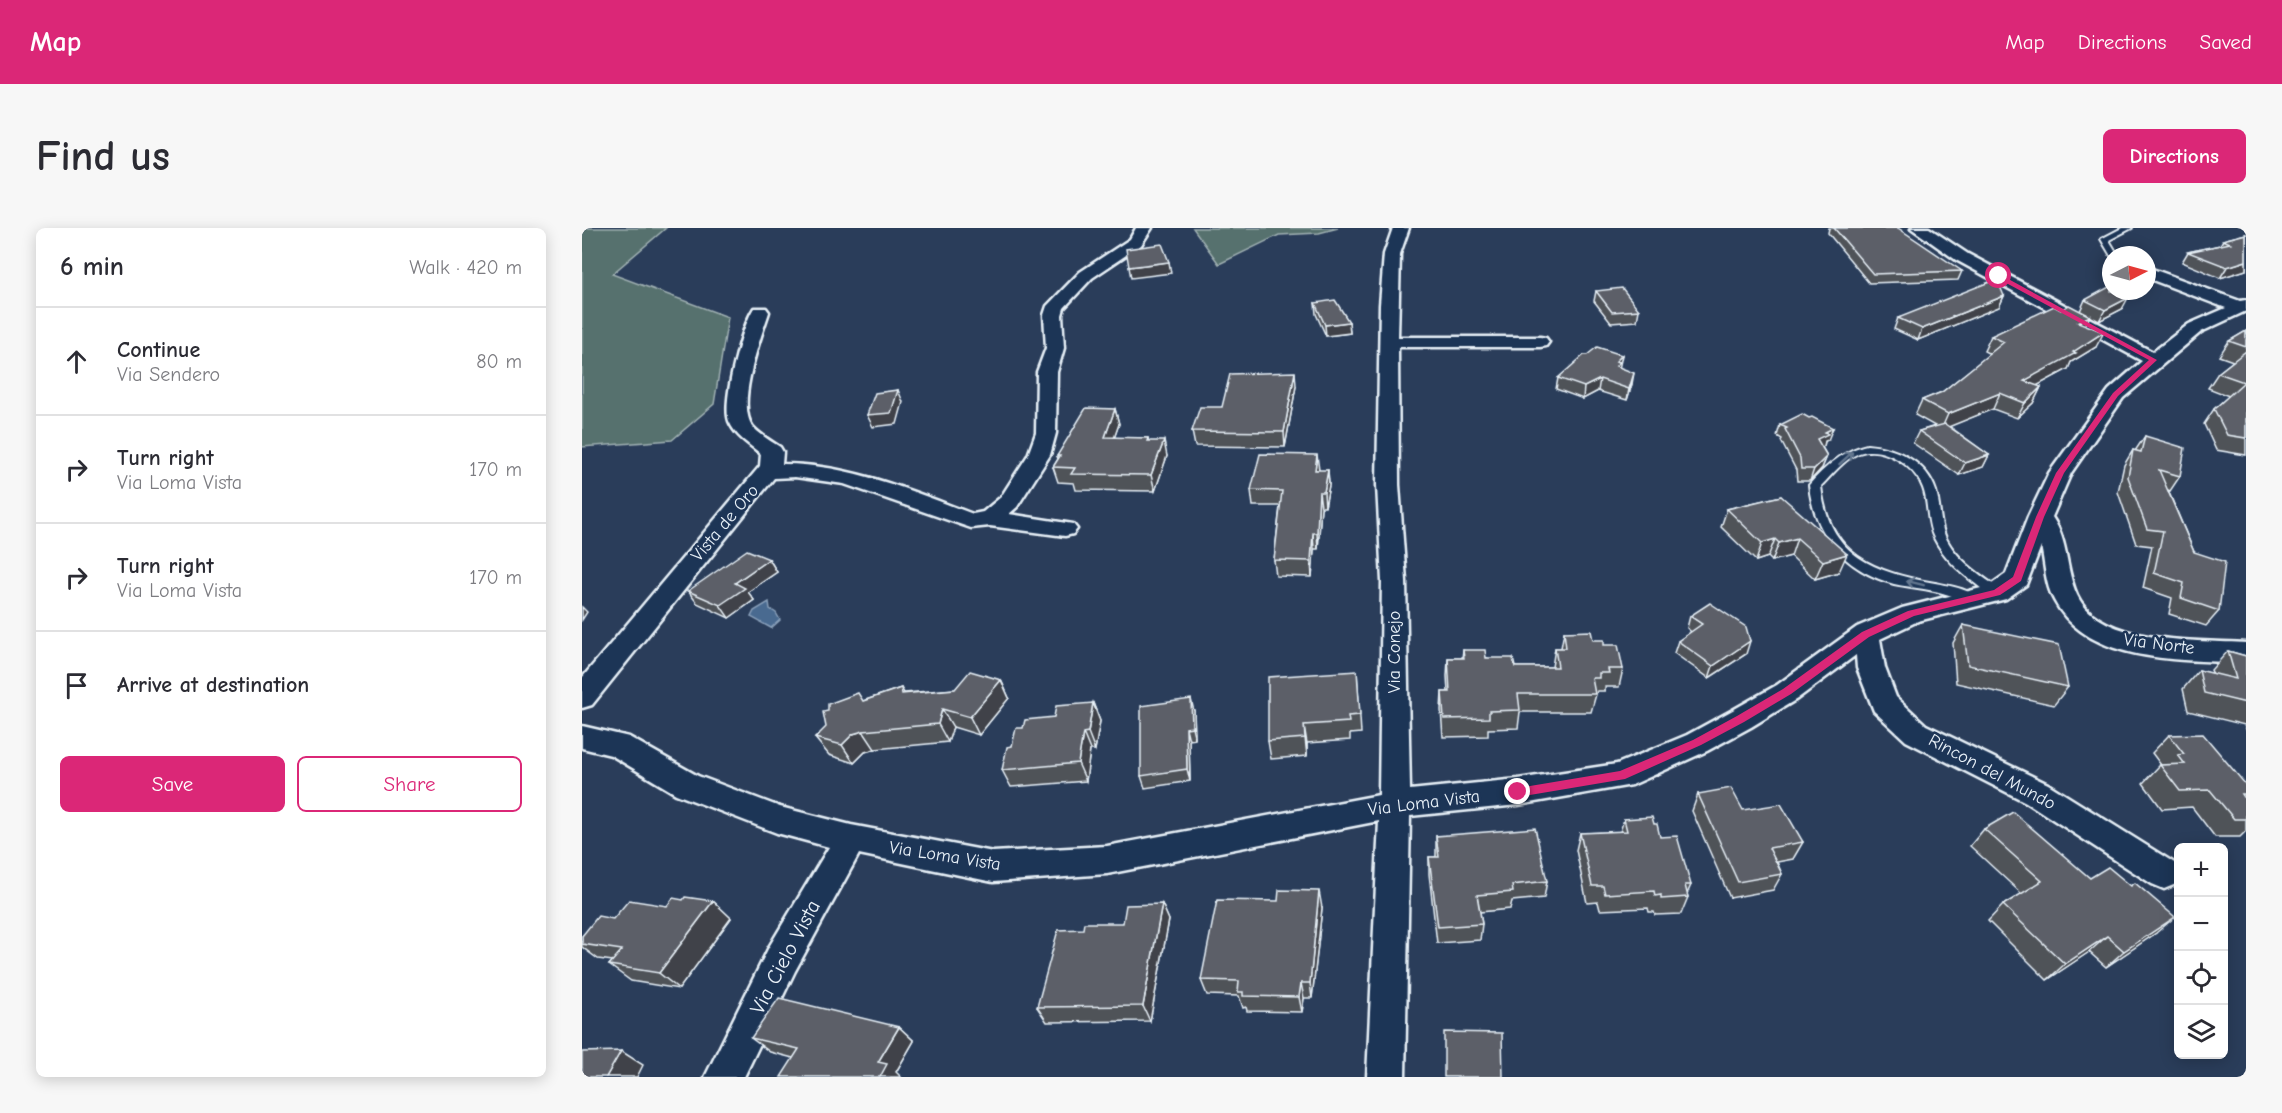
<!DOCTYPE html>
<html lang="en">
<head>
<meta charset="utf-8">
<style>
  :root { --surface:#fff; --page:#f7f7f7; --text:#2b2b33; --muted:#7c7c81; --line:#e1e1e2; --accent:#db2777 }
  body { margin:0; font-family:"Comic Neue",sans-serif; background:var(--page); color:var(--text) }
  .controls { position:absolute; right:18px; bottom:18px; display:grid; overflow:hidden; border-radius:9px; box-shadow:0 3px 15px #0003 }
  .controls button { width:54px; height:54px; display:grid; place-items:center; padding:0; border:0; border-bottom:2px solid var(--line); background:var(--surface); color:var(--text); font:30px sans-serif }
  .compass { position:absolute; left:1520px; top:18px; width:54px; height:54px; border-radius:50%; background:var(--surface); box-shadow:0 3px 15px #0003; rotate:84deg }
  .stop { position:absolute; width:18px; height:18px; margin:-14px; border:4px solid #db2777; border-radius:50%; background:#fff }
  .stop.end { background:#db2777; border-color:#fff; box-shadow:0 2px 6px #0008 }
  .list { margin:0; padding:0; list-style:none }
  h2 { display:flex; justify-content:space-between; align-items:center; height:78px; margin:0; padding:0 24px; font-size:26px }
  h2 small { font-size:20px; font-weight:400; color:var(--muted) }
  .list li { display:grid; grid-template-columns:39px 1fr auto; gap:18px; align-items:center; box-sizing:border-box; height:108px; padding:0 24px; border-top:2px solid var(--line) }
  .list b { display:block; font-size:22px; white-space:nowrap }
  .list p { margin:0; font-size:20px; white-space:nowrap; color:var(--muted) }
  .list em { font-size:20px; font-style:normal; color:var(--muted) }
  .actions { display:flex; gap:12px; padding:18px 24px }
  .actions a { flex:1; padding:14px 0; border:2px solid var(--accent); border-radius:9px; text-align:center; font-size:21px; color:var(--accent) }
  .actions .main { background:var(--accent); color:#fff }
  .icon { flex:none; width:33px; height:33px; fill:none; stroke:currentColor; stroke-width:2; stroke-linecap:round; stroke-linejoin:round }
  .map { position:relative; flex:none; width:1664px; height:849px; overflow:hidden; border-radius:9px }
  header { display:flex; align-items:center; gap:36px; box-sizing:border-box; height:84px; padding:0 30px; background:var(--accent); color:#fff }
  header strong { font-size:28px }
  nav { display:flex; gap:33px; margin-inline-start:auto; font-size:21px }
  .intro { display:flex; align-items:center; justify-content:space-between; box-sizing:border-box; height:144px; padding:0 36px }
  h1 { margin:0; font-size:42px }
  .button { padding:15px 27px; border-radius:9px; background:var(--accent); color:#fff; font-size:21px; font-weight:700 }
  main { display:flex; gap:36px; padding:0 36px }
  aside { flex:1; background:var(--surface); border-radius:9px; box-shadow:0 3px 15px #0003 }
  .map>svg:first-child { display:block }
  .green { fill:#57716e; stroke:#a0b1b3; stroke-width:1.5 }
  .water { fill:#4a6a90; stroke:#89a0ba; stroke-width:1.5 }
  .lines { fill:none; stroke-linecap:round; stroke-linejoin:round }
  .lane-casing { stroke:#e8f1f8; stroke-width:4 }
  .street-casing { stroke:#e8f1f8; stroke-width:5 }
  .lane { fill:#1d3557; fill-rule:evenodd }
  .street { fill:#1d3557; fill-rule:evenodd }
  .wall { fill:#4f5259; stroke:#e8f1f8; stroke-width:1.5 }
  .shaded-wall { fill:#404248; stroke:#e8f1f8; stroke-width:1.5 }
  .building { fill:#5c5f67; stroke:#e8f1f8; stroke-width:1.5 }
  .oneway { stroke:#64778f }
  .route { fill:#db2777 }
  .labels { text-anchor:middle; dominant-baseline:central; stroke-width:5; stroke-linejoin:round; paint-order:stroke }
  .street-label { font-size:18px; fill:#e8f1f8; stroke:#1d3557 }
  .near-street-label { font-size:21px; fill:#e8f1f8; stroke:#1d3557 }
</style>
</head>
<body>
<header>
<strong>Map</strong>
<nav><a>Map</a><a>Directions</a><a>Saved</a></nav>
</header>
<div class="intro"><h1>Find us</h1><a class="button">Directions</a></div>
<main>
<aside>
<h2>6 min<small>Walk · 420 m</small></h2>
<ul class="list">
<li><svg class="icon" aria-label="ahead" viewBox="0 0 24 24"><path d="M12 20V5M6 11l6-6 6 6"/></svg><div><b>Continue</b><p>Via Sendero</p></div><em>80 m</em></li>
<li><svg class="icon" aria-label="right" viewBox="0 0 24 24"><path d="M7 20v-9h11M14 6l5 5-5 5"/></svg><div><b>Turn right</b><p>Via Loma Vista</p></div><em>170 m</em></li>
<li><svg class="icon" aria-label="right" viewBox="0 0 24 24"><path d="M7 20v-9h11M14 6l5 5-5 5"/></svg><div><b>Turn right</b><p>Via Loma Vista</p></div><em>170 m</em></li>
<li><svg class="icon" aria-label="arrive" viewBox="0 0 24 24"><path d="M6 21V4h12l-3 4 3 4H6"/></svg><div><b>Arrive at destination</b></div></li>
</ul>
<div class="actions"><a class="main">Save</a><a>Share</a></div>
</aside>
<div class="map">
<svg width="1664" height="849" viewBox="0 0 1664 849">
  <rect width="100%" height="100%" fill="#2a3d5a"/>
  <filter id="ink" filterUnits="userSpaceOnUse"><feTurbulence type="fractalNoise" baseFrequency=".0167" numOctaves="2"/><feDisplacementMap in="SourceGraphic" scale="12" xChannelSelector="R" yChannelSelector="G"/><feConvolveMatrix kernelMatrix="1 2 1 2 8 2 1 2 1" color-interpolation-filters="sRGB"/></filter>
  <g filter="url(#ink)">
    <g class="green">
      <path d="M0 0H84L30 46 146 89 132 176 90 212 0 219Z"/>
      <path d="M611 0H756L737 5 697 7 637 36Z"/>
    </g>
    <path class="water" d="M187 374 188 381 194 385 198 392 189 400 169 389 172 383Z"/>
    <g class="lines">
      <g class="lane-casing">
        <g id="lane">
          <path d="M1540 0H1550L1527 12 1536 27 1529 28 1519 11Z"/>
          <path d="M1285 217C1314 219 1345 234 1354 263 1359 280 1357 297 1365 312 1377 334 1400 348 1419 362L1421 365 1419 368C1410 371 1403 363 1395 357 1378 344 1362 330 1352 310 1344 294 1347 276 1341 260 1333 238 1301 216 1277 225 1262 231 1250 247 1239 258 1246 328 1292 344 1353 355 1367 358 1387 360 1395 371L1389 375C1381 373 1375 369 1367 367 1350 361 1331 360 1312 356 1264 343 1232 307 1227 257 1243 239 1262 222 1285 217Z"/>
        </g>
      </g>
      <g class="street-casing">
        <g id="street">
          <path d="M554 0H570L559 17 510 50 482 80 480 87 482 120 475 144 474 205 468 227 435 279 427 286 491 296 495 301 491 306 483 308 408 298 389 300 262 256 213 249 192 250 10 477 0 480V450L178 238 179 226C167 216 153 208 147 193 140 173 160 98 172 80H184L187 84C179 109 153 177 171 199 178 207 189 213 198 219L201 224 200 236C267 236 329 263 391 286L401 284 419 269 446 227 454 205 455 144 464 120 462 87 465 78 498 44 548 11Z"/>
          <path d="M811 0H827L818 26 816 109H958L964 110 967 114 964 118 958 119H816L817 257 824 353 828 562 936 551 1035 536 1105 507 1149 483 1195 457 1275 399 1320 380 1407 358 1424 346 1446 289 1467 245 1527 162 1560 133 1374 32 1329 0H1347L1386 26 1571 124 1607 96 1644 80 1565 50V39L1658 73 1664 72V83L1619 104 1541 170 1489 245 1470 289C1487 314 1483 341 1495 367 1518 417 1618 412 1664 415V435C1601 431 1506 437 1472 372 1463 356 1463 335 1459 318L1444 357 1424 371 1336 393 1298 411 1303 440 1314 469 1344 497 1466 556 1594 636 1596 642 1594 656 1582 661 1570 656 1444 574 1324 513 1292 483 1275 440 1274 427 1215 471 1169 499 1125 523 1050 557 936 577 828 588 823 849H785L797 593 525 646 411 654 277 626 213 743 162 849H123L187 719 247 619 195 605 94 566 29 527 0 520V498L47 509 116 548 198 579 269 597 411 624 525 618 797 567 800 353 795 257 798 77 802 26Z"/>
        </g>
      </g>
      <use href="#lane" class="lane"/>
      <use href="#street" class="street"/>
    </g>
    <g class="wall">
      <path d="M1247 0H1252L1380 43 1376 52 1287 55 1246 5Z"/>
      <path d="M1664 6V42L1638 50 1600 34 1606 24 1638 17 1641 12Z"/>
      <path d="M1014 63 1057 82 1055 93 1029 95 1012 73Z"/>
      <path d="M1422 68 1417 79 1336 112 1312 101 1316 90Z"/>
      <path d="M1503 72 1540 81 1517 93 1498 83Z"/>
      <path d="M733 75 767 94 768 105 744 108 734 86Z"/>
      <path d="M1479 82 1508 88 1503 97 1514 119 1489 134 1486 141 1454 158 1459 159 1451 175 1435 190 1411 181 1367 198 1407 227 1401 239 1377 247 1331 215 1337 203 1353 198 1333 187 1340 172 1360 164 1408 126 1402 123 1409 108Z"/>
      <path d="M1664 103V227L1634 222 1622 196 1632 181 1647 168 1626 160 1636 145 1651 133 1637 128 1647 113Z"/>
      <path d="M1037 139 1050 156 1045 172 1016 163 1001 171 974 161 976 150Z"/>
      <path d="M714 158 703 219 613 218 610 203 640 179Z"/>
      <path d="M533 181 537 196 532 210H566L567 213 585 228 573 263 494 262 492 255 476 254 471 239 476 231 475 228Z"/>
      <path d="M1198 197 1246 212 1243 213 1242 218 1240 219 1245 228 1240 240 1228 253H1215L1214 242 1199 213 1200 211 1195 208Z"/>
      <path d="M1563 208 1598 248 1588 263 1586 262 1637 383 1624 398 1587 386 1590 370 1561 360 1570 318 1554 316 1536 264 1542 237 1551 222 1553 223Z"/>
      <path d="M746 242 747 257 743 279H739L736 321H732L730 349 694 348 692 332 698 278H671L669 262Z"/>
      <path d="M1199 268 1257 344 1233 351 1209 328 1190 333 1186 329 1174 333 1139 299 1145 281Z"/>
      <path d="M187 331 195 344 166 364 172 372 147 390 115 375 106 363Z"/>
      <path d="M1108 388 1164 426 1127 450 1092 425 1096 413 1109 404 1105 400Z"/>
      <path d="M1381 397 1486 459 1472 477 1374 455 1371 415Z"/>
      <path d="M982 404 1011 412 1022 417 1041 441 1037 459H1023V463H1015L1009 484H938L936 500 906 501V508L861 509 859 482 860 464H866L865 448 866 430H880L881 422 933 439H970L973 420H979Z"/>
      <path d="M1646 423 1664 428V502L1663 497 1606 483 1601 461 1617 442 1631 446 1629 442Z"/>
      <path d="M775 443 779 505 768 506V512L725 515V528L689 531 686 513Z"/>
      <path d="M419 452 427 470 397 507 371 499 366 514 293 521 283 524 272 535 247 527 233 510 281 473 319 460 322 465 373 461Z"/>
      <path d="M511 475 518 493 513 522H508L504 553 429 559 420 542 430 518 472 489Z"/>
      <path d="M612 483 613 511 607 512 608 553 563 560 559 548Z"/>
      <path d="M1587 507 1664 557V603L1658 609H1633L1610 579 1580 581 1561 555 1578 537H1579L1570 525Z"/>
      <path d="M1116 566 1161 582 1221 614 1211 631 1195 634 1200 646 1191 662 1148 670 1110 583Z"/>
      <path d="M1042 591 1072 596 1078 609 1109 657 1105 666 1106 669 1099 686 1073 687 1072 684H1067L1066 680 1018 682 1016 674 1005 675 994 622 998 605 1038 604Z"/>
      <path d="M1402 601 1508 650 1574 705 1524 739 1507 724 1465 752 1406 693 1421 677 1440 666 1388 618Z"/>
      <path d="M854 608 965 653 962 670 930 673 928 681 898 684 900 696 898 712 855 715 847 646V629H854Z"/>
      <path d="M101 672 131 673 149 690 97 761 49 753 27 737 31 733 16 731 0 719V708L31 691 85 678Z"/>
      <path d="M580 676 587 692 568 793 465 794 455 779 541 695Z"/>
      <path d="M740 680 730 770H722L720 784 665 783 664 779 661 780 657 768 625 767 619 752Z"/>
      <path d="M317 799 332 813 314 844 211 830 188 824 169 810Z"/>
    </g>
    <g class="shaded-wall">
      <path d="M1664 33V42L1638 50 1645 39Z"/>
      <path d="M587 34 589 45 549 50 547 39Z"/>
      <path d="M1422 68 1417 79 1336 112 1340 101Z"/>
      <path d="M1546 70 1540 81 1517 93 1523 82Z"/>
      <path d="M1508 88 1500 103 1496 94Z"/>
      <path d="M767 94 768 105 744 108 743 97Z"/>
      <path d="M1522 104 1514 119 1489 134 1486 141 1434 169 1442 153Z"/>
      <path d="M1040 127 1036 146 1032 150 1034 133Z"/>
      <path d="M713 144 714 158 703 219 702 204Z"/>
      <path d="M1052 145 1050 156 1045 172 1047 161Z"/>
      <path d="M1018 151 1016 163 1001 171 1002 159Z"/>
      <path d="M1459 159 1451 175 1435 190 1443 175Z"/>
      <path d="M316 162 321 174 315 196 291 199 285 187Z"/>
      <path d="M1418 165 1411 181 1359 202 1366 186Z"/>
      <path d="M533 181 537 196 527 225 523 209Z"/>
      <path d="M1251 200 1246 212 1243 213 1242 218 1231 223 1235 211 1243 204Z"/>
      <path d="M582 213 585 228 573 263 569 247Z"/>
      <path d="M735 227 737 242H733Z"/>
      <path d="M1407 227 1401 239 1377 247 1383 235Z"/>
      <path d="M1245 228 1240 240 1228 253 1232 241Z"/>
      <path d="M746 242 747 257 743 279 742 264Z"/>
      <path d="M737 264 739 279 736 321 735 305Z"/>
      <path d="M731 305 732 321 730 349 729 333Z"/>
      <path d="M1215 310 1209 328 1190 333 1197 315Z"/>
      <path d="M1193 311 1186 329 1174 333 1180 315Z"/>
      <path d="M1265 326 1257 344 1233 351 1241 333Z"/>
      <path d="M187 331 195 344 166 364 172 372 147 390 138 377 153 355Z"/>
      <path d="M0 379 5 384 0 392Z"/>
      <path d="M1168 413 1164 426 1127 450 1131 438Z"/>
      <path d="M419 452 427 470 397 507 388 489Z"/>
      <path d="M609 471 612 483 613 511 610 499Z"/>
      <path d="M511 475 518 493 513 522 506 504Z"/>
      <path d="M360 481 371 499 366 514 356 496Z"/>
      <path d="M722 497 725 515V528L723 510Z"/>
      <path d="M604 500 607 512 608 553 605 541Z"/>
      <path d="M281 503 293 521 283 524 272 535 260 517 271 506Z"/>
      <path d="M501 505 508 522 504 553 496 535Z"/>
      <path d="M737 663 740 680 730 770 728 755Z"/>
      <path d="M131 673 149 690 97 761 77 745Z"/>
      <path d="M580 676 587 692 568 793 561 778Z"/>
      <path d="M1593 689 1574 705 1524 739 1542 723Z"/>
      <path d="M1525 708 1507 724 1465 752 1483 736Z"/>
      <path d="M719 755 722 770 720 784 717 769Z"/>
      <path d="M317 799 332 813 314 844 319 849H298L296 834Z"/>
      <path d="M39 823 61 837 55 849H24Z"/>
    </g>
    <g class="building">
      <path d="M1252 0H1316L1380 43 1291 46Z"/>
      <path d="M1664 6V33L1645 39 1606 24 1648 15 1641 12Z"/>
      <path d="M580 16 587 34 547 39 544 21Z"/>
      <path d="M1415 51 1422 68 1340 101 1316 90Z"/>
      <path d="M1529 58V63H1542L1546 70 1523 82 1503 72Z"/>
      <path d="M1040 60 1057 82 1030 84 1014 63Z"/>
      <path d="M753 72 767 94 743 97 733 75Z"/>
      <path d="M1487 77 1508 88 1496 94 1522 104 1491 124 1494 125 1442 153 1459 159 1443 175 1418 165 1366 186 1340 172 1360 164 1422 114 1409 108 1472 78 1479 82Z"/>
      <path d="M1664 103V119L1647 113Z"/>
      <path d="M1015 119 1040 127 1034 133 1038 134 1034 138 1052 145 1047 161 1018 151 1002 159 976 150 1002 127H1005Z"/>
      <path d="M1664 123V210L1645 207 1632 181 1662 154 1636 145Z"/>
      <path d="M713 144 702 204 610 203 618 179H640L648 146Z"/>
      <path d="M316 162 309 185 285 187 293 165Z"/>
      <path d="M504 180 533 181 523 209 566 210 565 213H582L569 247 489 246 493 240 471 239 478 228H475Z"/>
      <path d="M1220 186 1227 190 1230 189 1251 200 1243 204 1246 206 1235 211 1245 228 1232 241H1219L1218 230 1203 201 1205 200 1198 197Z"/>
      <path d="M1363 196 1407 227 1383 235 1337 203Z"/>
      <path d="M1563 208 1603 220 1598 248 1577 242 1612 324 1643 334 1637 383 1599 370 1602 355 1572 345 1581 303 1565 301 1546 249 1551 222 1559 224Z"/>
      <path d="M678 226 735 227 733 242H746L742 264H737L735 305H731L729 333 692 332 700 263 669 262Z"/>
      <path d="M1199 268 1265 326 1241 333 1215 310 1197 315 1193 311 1180 315 1145 281Z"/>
      <path d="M165 322 187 331 153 355 163 360 138 377 106 363Z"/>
      <path d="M1128 375 1164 399 1168 413 1131 438 1096 413 1120 396 1108 388Z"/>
      <path d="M1381 397 1477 417 1486 459 1386 437Z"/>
      <path d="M1009 403 1011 412H1022V417H1036L1041 441H1026L1027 445H1017V450H1010L1013 466H936L938 482 907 483V490L862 491 860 464H868L866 430H882L881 422H903L904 430H931L933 439H976L973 420H984L982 404Z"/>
      <path d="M1646 423 1664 428V475L1622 465 1617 442 1654 451Z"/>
      <path d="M388 443 419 452 388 489 360 481 356 496 281 503 271 506 260 517 233 510 244 499 241 484 246 483V476L276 465 281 473 319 460 320 466 373 461Z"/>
      <path d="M775 443 778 487 766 488 767 494 722 497 723 510 686 513V449Z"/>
      <path d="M609 471 610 499 604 500 605 541 559 548V478Z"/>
      <path d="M511 475 506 504 501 505 496 535 420 542 425 519 430 518 434 500H441L443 492 472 489 474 478Z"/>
      <path d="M1621 506 1664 557V566H1660L1664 572V591H1652L1628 562 1598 563 1578 537 1603 536 1596 527 1602 526 1587 507Z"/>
      <path d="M1149 560 1161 582 1199 576 1221 614 1187 620 1200 646 1156 654 1116 566Z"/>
      <path d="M1431 584 1508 650 1526 639 1549 658 1553 655 1593 689 1542 723 1525 708 1483 736 1421 677 1460 653 1402 601Z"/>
      <path d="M1070 589 1072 596H1075L1078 609 1095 608 1109 657H1103L1106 669 1079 671V667L1073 668 1072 663 1023 666 1021 658H1010L998 605 1045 603 1042 591Z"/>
      <path d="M953 600 965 653 930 657 931 664 895 667 900 696 856 699 847 629H857L854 608Z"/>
      <path d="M697 662 737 663 728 755H719L717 769 661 768V764H656L657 753 619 752 635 672 696 673Z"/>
      <path d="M103 669 131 673 77 745 27 737 40 722 0 716V708L16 688 31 691 47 672 85 678 91 670 101 672Z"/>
      <path d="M580 676 561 778 455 779 476 702 501 701 502 695H541L544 677Z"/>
      <path d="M197 770 317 799 296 834 305 836 298 849H199L217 821 169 810Z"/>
      <path d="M862 804 920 805 921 849H862Z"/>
      <path d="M39 823 24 849H0V824Z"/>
    </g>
    <defs><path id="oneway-shaft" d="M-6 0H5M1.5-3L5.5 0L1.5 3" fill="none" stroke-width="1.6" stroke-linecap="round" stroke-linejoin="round" transform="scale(1.5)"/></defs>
    <g class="oneway">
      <use href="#oneway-shaft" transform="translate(1264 230) rotate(-43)"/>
      <use href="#oneway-shaft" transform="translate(1333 355) rotate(-166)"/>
    </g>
  </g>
  <path class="route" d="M1415 47H1419L1575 132 1536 168 1482 245 1462 289 1439 353 1418 367 1332 388 1287 409 1209 466 1162 494 1119 517 1043 551 936 569 932 567V561L936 560 1038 543 1111 512 1155 488 1201 461 1280 404 1326 383 1412 362 1431 349 1454 289 1474 245 1531 165 1567 132 1415 50Z"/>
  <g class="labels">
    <g class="street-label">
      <text transform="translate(143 295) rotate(-50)">Vista de Oro</text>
      <text transform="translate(1577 416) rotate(7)">Via Norte</text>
      <text transform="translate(812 424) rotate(-90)">Via Conejo</text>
      <text transform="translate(1410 544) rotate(28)">Rincon del Mundo</text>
      <text transform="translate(842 575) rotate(-7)">Via Loma Vista</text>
      <text transform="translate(363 628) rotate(9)">Via Loma Vista</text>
    </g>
    <g class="near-street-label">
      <text transform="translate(203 729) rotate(-62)">Via Cielo Vista</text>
    </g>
  </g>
</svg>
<div class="controls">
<button>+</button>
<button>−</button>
<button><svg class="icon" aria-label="locate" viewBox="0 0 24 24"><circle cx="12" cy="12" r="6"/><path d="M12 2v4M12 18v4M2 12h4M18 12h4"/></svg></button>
<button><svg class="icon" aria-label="layers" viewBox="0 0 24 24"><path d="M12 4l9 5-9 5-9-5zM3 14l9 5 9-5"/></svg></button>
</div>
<svg class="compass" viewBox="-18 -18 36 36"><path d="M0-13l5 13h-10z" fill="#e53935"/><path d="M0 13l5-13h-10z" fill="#7c7c81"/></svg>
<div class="stop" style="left:1417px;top:48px"></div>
<div class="stop end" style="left:936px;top:564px"></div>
</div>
</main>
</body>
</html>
